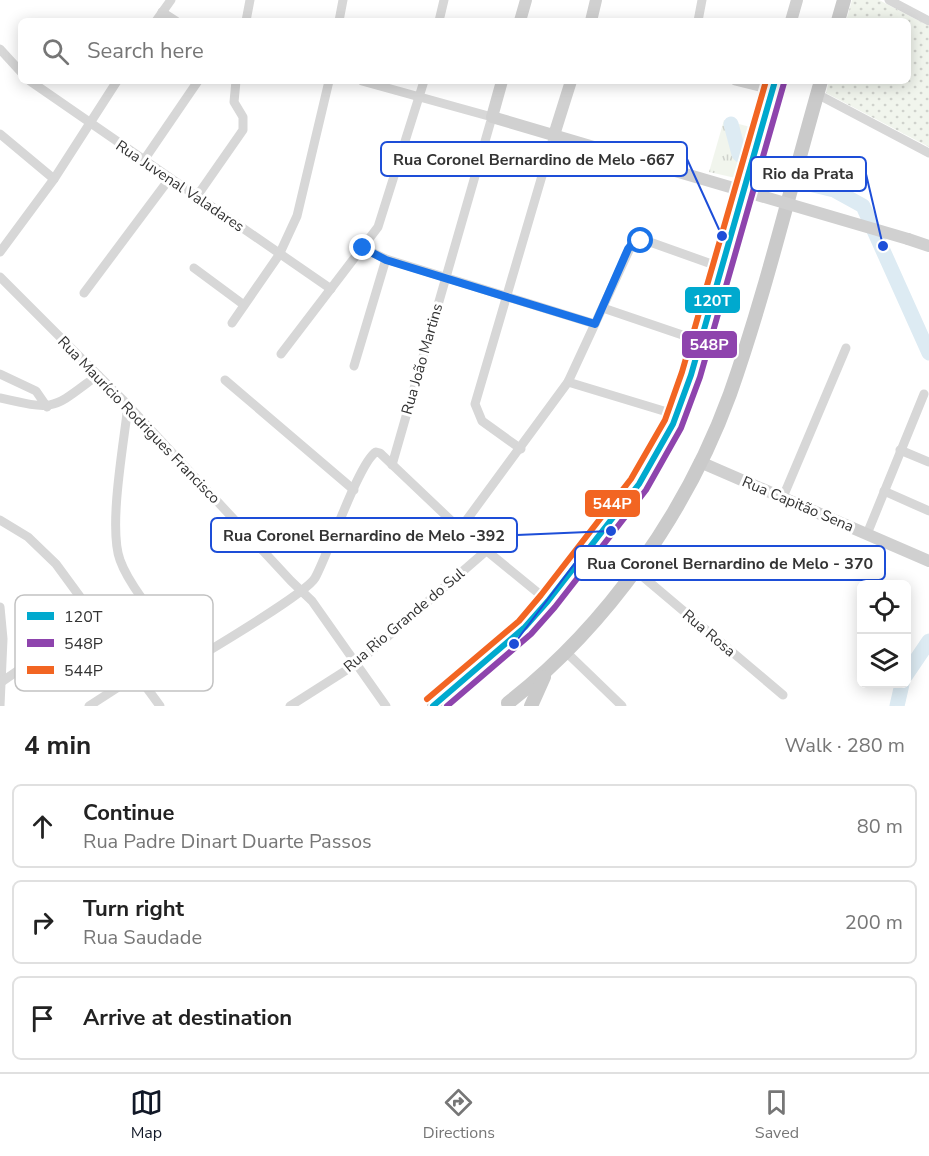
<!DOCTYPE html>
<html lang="en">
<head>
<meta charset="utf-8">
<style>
  :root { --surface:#fff; --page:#f6f6f6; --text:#222; --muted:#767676; --line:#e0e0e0; --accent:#111827 }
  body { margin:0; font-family:"Nunito Sans",sans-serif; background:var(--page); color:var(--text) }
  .controls { position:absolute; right:18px; bottom:18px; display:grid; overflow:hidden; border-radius:9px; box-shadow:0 3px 15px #0003 }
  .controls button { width:54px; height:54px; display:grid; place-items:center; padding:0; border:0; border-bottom:2px solid var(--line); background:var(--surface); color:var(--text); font:30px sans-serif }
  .stop { position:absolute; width:18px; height:18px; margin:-14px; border:4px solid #1a73e8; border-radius:50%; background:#fff }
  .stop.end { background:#1a73e8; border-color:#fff; box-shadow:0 2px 6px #0008 }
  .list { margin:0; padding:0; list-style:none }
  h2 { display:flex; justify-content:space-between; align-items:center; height:78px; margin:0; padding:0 24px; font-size:26px }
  h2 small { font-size:20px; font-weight:400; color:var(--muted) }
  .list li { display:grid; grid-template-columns:39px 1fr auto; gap:18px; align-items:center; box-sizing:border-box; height:84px; margin:0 12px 12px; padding:0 12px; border:2px solid var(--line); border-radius:9px }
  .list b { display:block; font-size:22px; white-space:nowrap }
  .list p { margin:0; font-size:20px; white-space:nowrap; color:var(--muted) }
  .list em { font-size:20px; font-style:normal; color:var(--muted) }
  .icon { flex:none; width:33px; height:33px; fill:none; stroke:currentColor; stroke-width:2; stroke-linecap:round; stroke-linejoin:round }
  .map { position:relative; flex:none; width:929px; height:706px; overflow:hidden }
  .search { position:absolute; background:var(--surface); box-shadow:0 3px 15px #0003; left:18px; right:18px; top:18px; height:66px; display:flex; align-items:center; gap:15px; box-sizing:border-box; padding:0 21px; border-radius:9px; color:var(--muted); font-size:22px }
  .sheet { height:366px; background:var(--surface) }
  nav { display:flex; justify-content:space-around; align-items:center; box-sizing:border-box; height:84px; border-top:2px solid var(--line); background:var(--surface); font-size:16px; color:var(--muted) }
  nav a { display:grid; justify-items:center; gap:3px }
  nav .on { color:var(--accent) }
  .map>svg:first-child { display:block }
  .grass { fill:url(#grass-tufts) }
  .park { fill:url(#park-dots) }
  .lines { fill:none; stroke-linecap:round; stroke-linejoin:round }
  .river { stroke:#ddebf3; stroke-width:15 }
  .street { stroke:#d7d7d7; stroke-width:9 }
  .secondary { stroke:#d0d0d0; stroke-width:12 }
  .primary { stroke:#cacaca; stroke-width:14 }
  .secondary-bridge { stroke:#d0d0d0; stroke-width:12 }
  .bus-1-casing { stroke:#fff; stroke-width:10 }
  .bus-2-casing { stroke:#fff; stroke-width:10 }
  .bus-3-casing { stroke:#fff; stroke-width:10 }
  .bus-1 { stroke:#00a9ce; stroke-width:6 }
  .bus-2 { stroke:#8e44ad; stroke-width:6 }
  .bus-3 { stroke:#f26522; stroke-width:6 }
  .route { stroke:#1a73e8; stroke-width:8 }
  .labels { text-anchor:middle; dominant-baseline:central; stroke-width:6; stroke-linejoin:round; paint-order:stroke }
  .street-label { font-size:15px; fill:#333; stroke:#fff }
  .key { fill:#fff; stroke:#c2c2c2; stroke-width:1.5 }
  .key-label { font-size:16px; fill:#333 }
  .leader { fill:none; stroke:#1d4ed8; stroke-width:2 }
  .callout-dot { fill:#1d4ed8; stroke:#fff; stroke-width:2 }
  .callout { fill:#fff; stroke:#1d4ed8; stroke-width:2 }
  .callout-label { font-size:16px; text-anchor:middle; font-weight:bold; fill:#333 }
  .line-badge { stroke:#fff; stroke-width:2 }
  .badge-label { font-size:16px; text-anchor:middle; font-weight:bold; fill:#fff }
</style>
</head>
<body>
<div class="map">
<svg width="929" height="706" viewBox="0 0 929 706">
  <defs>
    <pattern id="grass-tufts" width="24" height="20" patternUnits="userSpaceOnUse" patternTransform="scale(1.5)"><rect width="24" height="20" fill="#f1f5ed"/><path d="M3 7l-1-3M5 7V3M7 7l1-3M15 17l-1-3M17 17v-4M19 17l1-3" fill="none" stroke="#cfd2cc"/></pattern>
    <pattern id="park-dots" width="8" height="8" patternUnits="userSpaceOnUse" patternTransform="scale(1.5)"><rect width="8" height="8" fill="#f1f5ed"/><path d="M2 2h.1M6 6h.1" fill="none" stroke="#cfd2cc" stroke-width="1.8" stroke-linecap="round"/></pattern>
  </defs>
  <rect width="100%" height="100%" fill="#fff"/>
  <path class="grass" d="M724 120 754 128 740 179 709 172Z"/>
  <path class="park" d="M852 0H879L929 26V147L826 93 829 81H908V21H846Z"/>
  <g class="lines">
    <g class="river">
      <path d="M731 124 739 154 760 172 834 190 863 206 929 353"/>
      <path d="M906 675 929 641"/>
      <path d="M897 706 902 684"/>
    </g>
    <g class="street">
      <path d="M889 0 929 21"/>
      <path d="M162 12 176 21"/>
      <path d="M156 21 171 0"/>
      <path d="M246 21 250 0"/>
      <path d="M339 21 343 0"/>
      <path d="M439 21 444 0"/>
      <path d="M698 21 702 0"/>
      <path d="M0 49 21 72"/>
      <path d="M30 81 331 289"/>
      <path d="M362 81 492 117 392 465"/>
      <path d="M735 81 772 90"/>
      <path d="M817 94 929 153"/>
      <path d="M0 134 54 179"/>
      <path d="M144 160 198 81"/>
      <path d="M197 196 243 130V117L234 102 236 81"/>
      <path d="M363 248 386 259 595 324"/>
      <path d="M0 252 54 179 117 81"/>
      <path d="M194 268 244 305"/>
      <path d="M0 277 128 405 291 581 312 601 386 706"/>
      <path d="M84 293 170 178"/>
      <path d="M603 308 700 341"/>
      <path d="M232 323 279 255 297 216 329 81"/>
      <path d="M281 354 378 227 424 81"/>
      <path d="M354 366 386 259"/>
      <path d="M0 374 36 391 47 407"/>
      <path d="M225 380 354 490"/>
      <path d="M568 382 677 415"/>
      <path d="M0 398C57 411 52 409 98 375"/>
      <path d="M128 405C124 443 108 527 120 560 131 591 170 633 191 661"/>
      <path d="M521 449 482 421 475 404 554 135"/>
      <path d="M900 450 929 462"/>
      <path d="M884 491 929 511"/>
      <path d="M783 497 846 348"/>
      <path d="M0 520 28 537 56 564 160 706"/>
      <path d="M460 529 568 382 632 244 647 241 720 267"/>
      <path d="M867 534 924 394"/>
      <path d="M635 570 783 695"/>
      <path d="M0 607 3 639 0 706"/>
      <path d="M565 651 622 706"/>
      <path d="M0 683 95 617"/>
      <path d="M147 688C174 671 305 596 315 578 328 555 359 462 376 452L380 453 460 529 548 601"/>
      <path d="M89 706 137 675"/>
      <path d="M290 706 356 664 486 551"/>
    </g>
    <g class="secondary">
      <path d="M520 21 526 0"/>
      <path d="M591 21 596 0"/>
      <path d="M791 21 797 0"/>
      <path d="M502 81 492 117 648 163"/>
      <path d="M554 135 571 81"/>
      <path d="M908 239 929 246"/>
      <path d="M700 462 929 561"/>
      <path d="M433 706 525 627 548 601 639 484 673 424 691 375 775 81"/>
    </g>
    <g class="primary">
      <path d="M838 21 844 0"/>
      <path d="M508 703C607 626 687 512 730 394 766 292 791 185 821 81"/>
      <path d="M531 706 544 677"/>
    </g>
    <path class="secondary-bridge" d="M648 163 908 239"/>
    <g class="bus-1-casing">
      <path id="bus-1" d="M433 706 525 627 548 601 639 484 673 424 691 375 775 81"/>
    </g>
    <g class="bus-2-casing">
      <path id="bus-2" d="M447 706 531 634 555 607 646 490 681 428 700 377 784 83"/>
    </g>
    <g class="bus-3-casing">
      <path id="bus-3" d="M427 699 519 621 541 595 631 479 665 420 682 372 766 81"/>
    </g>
    <use href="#bus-1" class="bus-1"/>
    <use href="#bus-2" class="bus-2"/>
    <use href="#bus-3" class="bus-3"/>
  </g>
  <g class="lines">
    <path class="route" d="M363 248 386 260 595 324 628 249 632 244 641 241"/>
  </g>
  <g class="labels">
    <g class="street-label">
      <text transform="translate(180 186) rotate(34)">Rua Juvenal Valadares</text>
      <text transform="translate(422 359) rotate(-74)">Rua João Martins</text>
      <text transform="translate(139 420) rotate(46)">Rua Maurício Rodrigues Francisco</text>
      <text transform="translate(798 504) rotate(23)">Rua Capitão Sena</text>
      <text transform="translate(404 620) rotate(-40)">Rua Rio Grande do Sul</text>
      <text transform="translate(709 633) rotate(40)">Rua Rosa</text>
    </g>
  </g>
  <rect x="15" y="595" width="198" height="96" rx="9" class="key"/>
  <rect x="27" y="612" width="27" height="8" fill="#00a9ce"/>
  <rect x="27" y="639" width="27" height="8" fill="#8e44ad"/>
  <rect x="27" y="666" width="27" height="8" fill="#f26522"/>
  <g class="key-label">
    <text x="64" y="622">120T</text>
    <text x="64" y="649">548P</text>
    <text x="64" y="676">544P</text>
  </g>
  <path class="leader" d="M722 236L687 159M883 246L866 174M611 531L517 535M514 644L575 563"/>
  <g class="callout-dot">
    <circle cx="722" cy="236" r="6"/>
    <circle cx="883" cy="246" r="6"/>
    <circle cx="611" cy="531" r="6"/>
    <circle cx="514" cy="644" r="6"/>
  </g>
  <g class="callout">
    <rect x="381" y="142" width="306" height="34" rx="6"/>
    <rect x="751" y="157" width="115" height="34" rx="6"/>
    <rect x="211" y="518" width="306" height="34" rx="6"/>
    <rect x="575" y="546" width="310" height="34" rx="6"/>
  </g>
  <g class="callout-label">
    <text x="534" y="165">Rua Coronel Bernardino de Melo -667</text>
    <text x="808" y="179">Rio da Prata</text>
    <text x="364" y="541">Rua Coronel Bernardino de Melo -392</text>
    <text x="730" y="569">Rua Coronel Bernardino de Melo - 370</text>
  </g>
  <g class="line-badge">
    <rect x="684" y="286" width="57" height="28" rx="6" fill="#00a9ce"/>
    <rect x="681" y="330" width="57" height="29" rx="6" fill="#8e44ad"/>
    <rect x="584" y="489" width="57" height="29" rx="6" fill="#f26522"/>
  </g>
  <g class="badge-label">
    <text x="712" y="306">120T</text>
    <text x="709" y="350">548P</text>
    <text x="612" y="509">544P</text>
  </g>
</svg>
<div class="controls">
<button><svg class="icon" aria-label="locate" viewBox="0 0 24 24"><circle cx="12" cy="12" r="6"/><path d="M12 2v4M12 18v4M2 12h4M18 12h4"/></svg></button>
<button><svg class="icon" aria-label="layers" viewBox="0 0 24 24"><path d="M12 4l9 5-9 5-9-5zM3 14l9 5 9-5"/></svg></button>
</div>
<div class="stop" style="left:641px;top:241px"></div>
<div class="stop end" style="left:363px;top:248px"></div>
<div class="search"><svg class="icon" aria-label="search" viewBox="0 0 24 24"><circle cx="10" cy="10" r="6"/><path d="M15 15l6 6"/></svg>Search here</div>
</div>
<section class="sheet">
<h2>4 min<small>Walk · 280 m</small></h2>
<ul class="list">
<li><svg class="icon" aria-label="ahead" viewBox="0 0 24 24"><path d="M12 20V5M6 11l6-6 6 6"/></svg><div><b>Continue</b><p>Rua Padre Dinart Duarte Passos</p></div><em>80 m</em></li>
<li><svg class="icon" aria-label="right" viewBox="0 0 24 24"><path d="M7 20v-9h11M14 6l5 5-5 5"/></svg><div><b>Turn right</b><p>Rua Saudade</p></div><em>200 m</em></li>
<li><svg class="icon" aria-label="arrive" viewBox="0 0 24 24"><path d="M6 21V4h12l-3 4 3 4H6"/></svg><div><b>Arrive at destination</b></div></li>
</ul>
</section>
<nav>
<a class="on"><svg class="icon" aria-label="map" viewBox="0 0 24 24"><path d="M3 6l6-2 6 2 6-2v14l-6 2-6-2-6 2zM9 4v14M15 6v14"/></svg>Map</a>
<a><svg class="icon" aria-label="directions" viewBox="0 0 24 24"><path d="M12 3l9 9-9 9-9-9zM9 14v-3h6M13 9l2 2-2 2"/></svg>Directions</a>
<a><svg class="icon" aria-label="saved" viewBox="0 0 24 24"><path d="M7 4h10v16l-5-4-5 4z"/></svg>Saved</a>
</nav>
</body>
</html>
